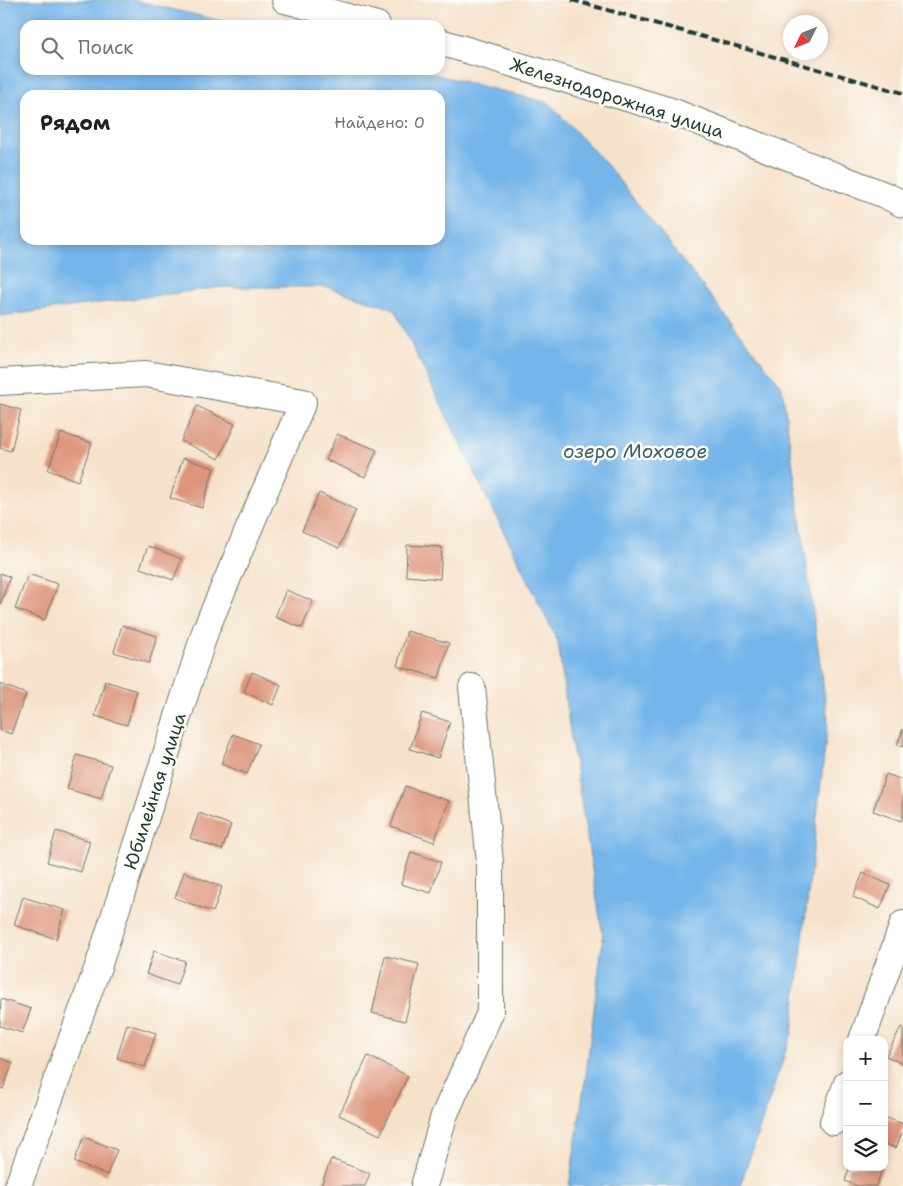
<!DOCTYPE html>
<html lang="ru">
<head>
<meta charset="utf-8">
<style>
  :root { --surface:#fff; --page:#f2f2f2; --text:#202124; --muted:#757577; --line:#e0e0e0 }
  body { margin:0; font-family:"Shantell Sans",sans-serif; background:var(--page); color:var(--text) }
  .controls { position:absolute; right:15px; bottom:15px; display:grid; overflow:hidden; border-radius:10px; box-shadow:0 2px 8px #0003 }
  .controls button { width:45px; height:45px; display:grid; place-items:center; padding:0; border:0; border-bottom:1px solid var(--line); background:var(--surface); color:var(--text); font:25px sans-serif }
  .compass { position:absolute; left:783px; top:15px; width:45px; height:45px; border-radius:50%; background:var(--surface); box-shadow:0 2px 8px #0003; rotate:227deg }
  .list { margin:0; padding:0; list-style:none }
  h2 { display:flex; justify-content:space-between; align-items:center; height:65px; margin:0; padding:0 20px; font-size:21px }
  h2 small { font-size:16px; font-weight:400; color:var(--muted) }
  .icon { flex:none; width:28px; height:28px; fill:none; stroke:currentColor; stroke-width:2; stroke-linecap:round; stroke-linejoin:round }
  .map { position:relative; flex:none; width:903px; height:1186px; overflow:hidden }
  .search { position:absolute; background:var(--surface); box-shadow:0 2px 8px #0003; left:20px; top:20px; width:425px; height:55px; display:flex; align-items:center; gap:12px; box-sizing:border-box; padding:0 18px; border-radius:15px; color:var(--muted); font-size:19px }
  .panel { position:absolute; background:var(--surface); box-shadow:0 2px 8px #0003; left:20px; top:90px; width:425px; height:155px; border-radius:15px }
  .map>svg:first-child { display:block }
  .water { fill:#74b5e9; stroke:#4a798e; fill-rule:evenodd }
  .building { fill:#dd957c }
  .lines { fill:none; stroke-linecap:round; stroke-linejoin:round }
  .street-casing { stroke:#6a7769; stroke-width:28 }
  .street { stroke:#fff; stroke-width:26 }
  .rail { stroke:#1f3d34; stroke-width:4; stroke-dasharray:8 4; stroke-linecap:butt }
  .labels { text-anchor:middle; dominant-baseline:central; stroke-width:5; stroke-linejoin:round; paint-order:stroke }
  .street-label { font-size:18px; fill:#1f3d34; stroke:#fdfcf7 }
  .water-label { font-size:19px; font-style:italic; fill:#39616a; stroke:#fdfcf7 }
</style>
</head>
<body>
<div class="map">
<svg width="903" height="1186" viewBox="0 0 903 1186">
  <rect width="100%" height="100%" fill="#fdfcf7"/>
  <filter id="ink" filterUnits="userSpaceOnUse"><feTurbulence type="fractalNoise" baseFrequency=".02" numOctaves="2"/><feDisplacementMap in="SourceGraphic" scale="10" xChannelSelector="R" yChannelSelector="G"/><feConvolveMatrix kernelMatrix="1 2 1 2 8 2 1 2 1" color-interpolation-filters="sRGB"/></filter>
  <filter id="wash" filterUnits="userSpaceOnUse"><feTurbulence type="fractalNoise" baseFrequency=".0096" numOctaves="4" result="noise"/><feDisplacementMap in="SourceGraphic" scale="20" xChannelSelector="R" yChannelSelector="G"/><feGaussianBlur stdDeviation="1.12" result="paint"/><feColorMatrix in="noise" values="0 0 0 0 0 0 0 0 0 0 0 0 0 0 0 0 0 1.4 0 .05"/><feComposite in="paint" operator="in"/></filter>
  <g filter="url(#wash)">
    <rect width="100%" height="100%" fill="#f6e2cb"/>
    <path class="water" d="M0 0H132L239 25H25V70H418L549 103 607 165 782 387 828 721 792 1033 740 1186H569L586 1074 603 937 571 739 558 642 394 309 326 287H223L0 316ZM25 95H440V240H25Z"/>
    <g id="blocks">
      <g class="building">
        <path d="M0 404 21 410 11 451 0 448Z"/>
        <path d="M197 406 235 424 219 459 181 441Z"/>
        <path d="M61 433 92 443 78 481 48 470Z"/>
        <path d="M337 434 377 450 365 477 326 460Z"/>
        <path d="M183 458 214 468 202 508 170 498Z"/>
        <path d="M319 493 356 510 339 548 302 531Z"/>
        <path d="M407 545 442 547 440 579 406 576Z"/>
        <path d="M148 546 182 559 173 580 140 568Z"/>
        <path d="M0 573 10 577 0 605Z"/>
        <path d="M28 574 58 584 45 620 15 609Z"/>
        <path d="M286 590 313 601 302 628 275 617Z"/>
        <path d="M122 625 157 636 149 663 114 652Z"/>
        <path d="M407 631 449 643 439 678 397 666Z"/>
        <path d="M252 672 281 685 273 705 244 692Z"/>
        <path d="M105 681 137 691 127 725 95 716Z"/>
        <path d="M0 684 26 694 11 734 0 730Z"/>
        <path d="M422 713 450 722 438 758 410 749Z"/>
        <path d="M903 729V747L897 745Z"/>
        <path d="M233 734 259 744 247 774 221 764Z"/>
        <path d="M77 755 111 765 101 799 67 789Z"/>
        <path d="M886 774 903 780V816L901 821 873 811Z"/>
        <path d="M405 786 449 801 434 842 391 826Z"/>
        <path d="M199 813 231 825 222 850 190 838Z"/>
        <path d="M56 831 90 841 81 872 47 862Z"/>
        <path d="M411 852 441 862 431 893 401 884Z"/>
        <path d="M184 872 222 887 213 912 175 898Z"/>
        <path d="M863 873 890 885 880 909 853 897Z"/>
        <path d="M23 897 65 910 56 939 14 925Z"/>
        <path d="M154 951 185 961 177 985 146 974Z"/>
        <path d="M385 956 419 964 405 1021 372 1013Z"/>
        <path d="M1 999 31 1009 22 1033 0 1026Z"/>
        <path d="M127 1024 156 1033 145 1067 117 1058Z"/>
        <path d="M901 1027 903 1028V1064L886 1056Z"/>
        <path d="M368 1056 408 1076 380 1135 339 1115Z"/>
        <path d="M0 1058 13 1063 3 1089 0 1088Z"/>
        <path d="M884 1117 903 1124V1130L896 1148 884 1144Z"/>
        <path d="M84 1137 117 1150 107 1175 74 1162Z"/>
        <path d="M331 1159 370 1173 365 1186H321Z"/>
        <path d="M850 1167H883L876 1186H858L845 1181Z"/>
      </g>
    </g>
  </g>
  <g filter="url(#ink)">
    <use href="#blocks" fill-opacity="0" stroke="#6a7769" stroke-width="1"/>
    <g class="lines">
      <g class="street-casing">
        <g id="street">
          <path d="M285 0 377 25"/>
          <path d="M440 42 674 112 887 196 903 204"/>
          <path d="M0 382 146 374 303 402 206 629 99 964 18 1186"/>
          <path d="M862 1040 903 924"/>
          <path d="M833 1122 847 1083"/>
          <path d="M424 1186 444 1116 490 1013V862L472 687"/>
        </g>
      </g>
      <use href="#street" class="street"/>
      <path class="rail" d="M572 0 903 93"/>
    </g>
  </g>
  <g class="labels">
    <g class="street-label">
      <text transform="translate(617 98) rotate(18)">Железнодорожная улица</text>
      <text transform="translate(155 791) rotate(-72)">Юбилейная улица</text>
    </g>
    <g class="water-label">
      <text x="635" y="451">озеро Моховое</text>
    </g>
  </g>
</svg>
<div class="controls">
<button>+</button>
<button>−</button>
<button><svg class="icon" aria-label="layers" viewBox="0 0 24 24"><path d="M12 4l9 5-9 5-9-5zM3 14l9 5 9-5"/></svg></button>
</div>
<svg class="compass" viewBox="-18 -18 36 36"><path d="M0-13l5 13h-10z" fill="#e53935"/><path d="M0 13l5-13h-10z" fill="#757577"/></svg>
<div class="search"><svg class="icon" aria-label="search" viewBox="0 0 24 24"><circle cx="10" cy="10" r="6"/><path d="M15 15l6 6"/></svg>Поиск</div>
<section class="panel">
<h2>Рядом<small>Найдено: 0</small></h2>
<ul class="list">
</ul>
</section>
</div>
</body>
</html>
